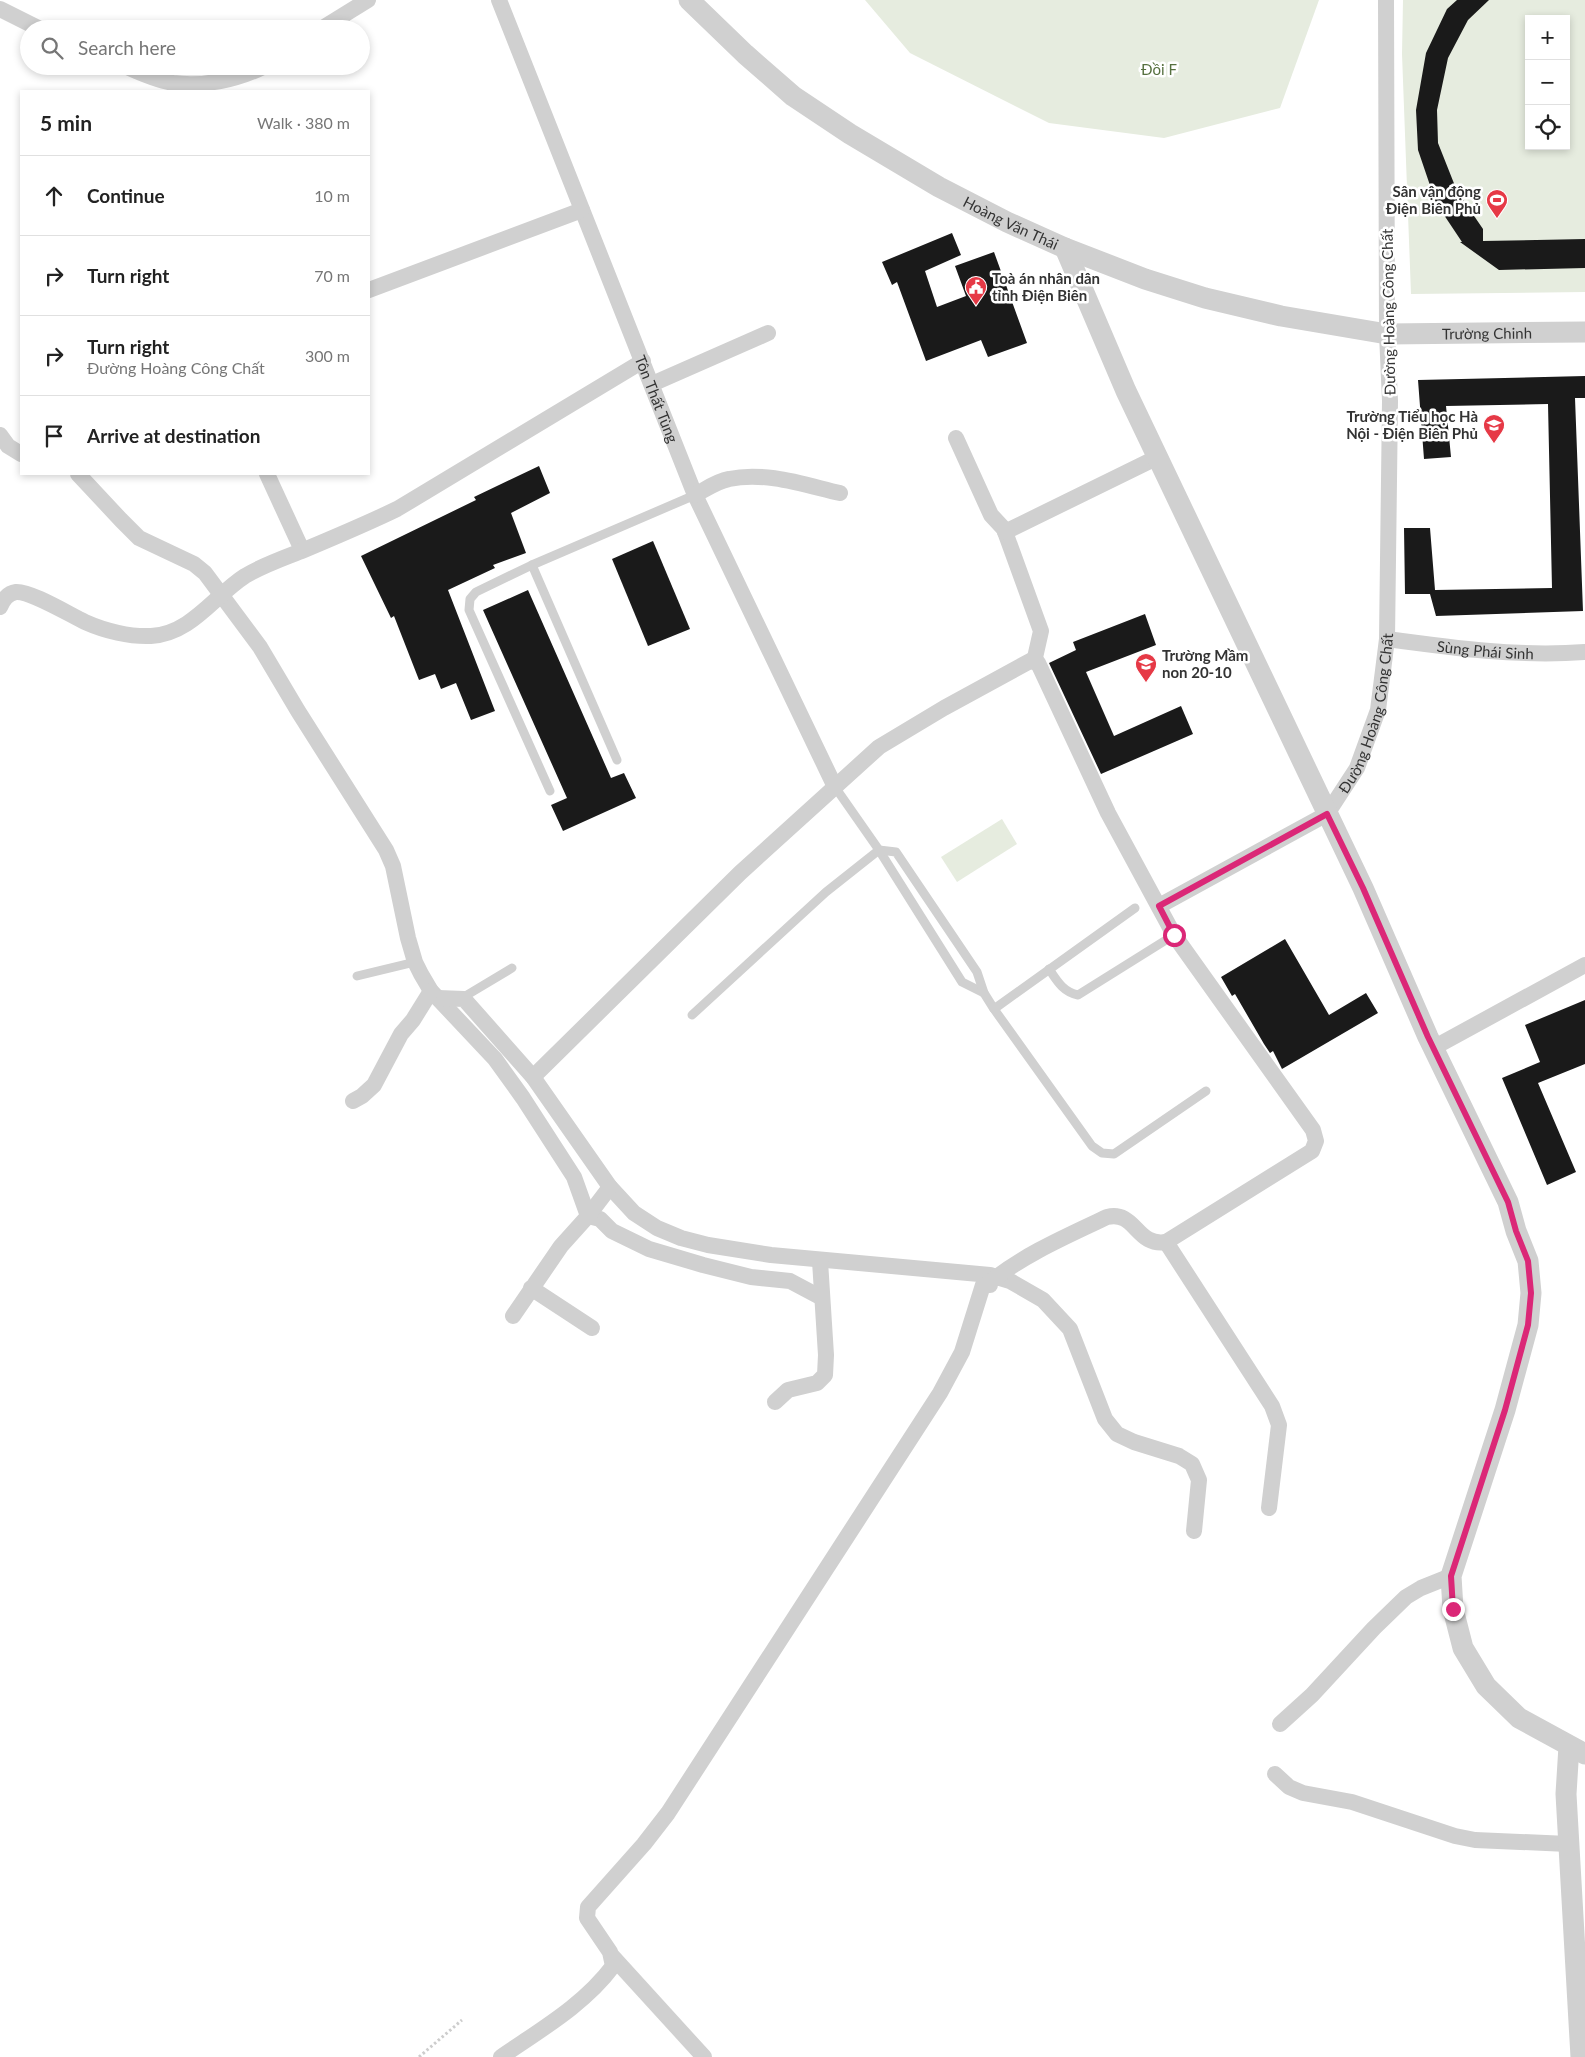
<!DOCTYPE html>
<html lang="en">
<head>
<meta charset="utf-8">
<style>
  :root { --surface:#fff; --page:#f2f2f2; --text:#222; --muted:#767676; --line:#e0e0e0 }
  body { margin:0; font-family:Lato,sans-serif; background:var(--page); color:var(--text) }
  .controls { position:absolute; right:15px; top:15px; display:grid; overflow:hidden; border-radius:0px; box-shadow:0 2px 8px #0003 }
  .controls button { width:45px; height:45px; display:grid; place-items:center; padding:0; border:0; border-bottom:1px solid var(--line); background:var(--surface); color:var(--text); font:25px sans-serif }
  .stop { position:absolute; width:15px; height:15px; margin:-11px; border:4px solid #db2777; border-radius:50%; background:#fff }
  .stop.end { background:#db2777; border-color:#fff; box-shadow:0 1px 5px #0008 }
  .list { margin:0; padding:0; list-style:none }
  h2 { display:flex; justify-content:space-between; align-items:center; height:65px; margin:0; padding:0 20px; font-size:21px }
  h2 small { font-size:16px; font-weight:400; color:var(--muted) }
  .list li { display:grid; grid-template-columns:32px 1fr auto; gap:15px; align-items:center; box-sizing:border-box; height:80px; padding:0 20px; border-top:1px solid var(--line) }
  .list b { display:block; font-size:19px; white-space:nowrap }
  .list p { margin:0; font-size:16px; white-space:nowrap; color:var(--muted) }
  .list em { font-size:16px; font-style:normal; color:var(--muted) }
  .icon { flex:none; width:28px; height:28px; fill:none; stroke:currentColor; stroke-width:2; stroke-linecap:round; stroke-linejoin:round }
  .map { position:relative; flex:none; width:1585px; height:2057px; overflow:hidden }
  .search { position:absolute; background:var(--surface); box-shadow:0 2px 8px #0003; left:20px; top:20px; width:350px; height:55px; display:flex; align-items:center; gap:12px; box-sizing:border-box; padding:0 18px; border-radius:28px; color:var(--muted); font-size:19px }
  .panel { position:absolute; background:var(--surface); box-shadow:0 2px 8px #0003; left:20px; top:90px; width:350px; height:385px; border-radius:0px }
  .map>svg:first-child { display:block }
  .green { fill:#e6ecdf; fill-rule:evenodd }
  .building { fill:#1a1a1a }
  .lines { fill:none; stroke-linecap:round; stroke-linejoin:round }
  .path { stroke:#cdcdcd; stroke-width:3; stroke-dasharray:2.5 2.5; stroke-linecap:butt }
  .service { stroke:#d0d0d0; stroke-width:9 }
  .minor { stroke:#d0d0d0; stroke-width:16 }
  .tertiary { stroke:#d0d0d0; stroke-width:21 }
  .route { stroke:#db2777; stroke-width:6 }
  .labels { text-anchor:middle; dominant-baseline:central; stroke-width:5; stroke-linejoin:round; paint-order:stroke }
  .park-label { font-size:15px; fill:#56703f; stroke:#fff }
  .poi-label { font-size:15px; font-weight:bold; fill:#333; stroke:#fff; text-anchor:end }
  .street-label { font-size:15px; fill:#333; stroke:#fff }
</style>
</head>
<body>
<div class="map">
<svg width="1585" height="2057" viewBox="0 0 1585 2057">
  <rect width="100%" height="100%" fill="#fff"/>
  <g class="green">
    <path d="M865 0H1319L1280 108 1164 138 1049 123 910 53Z"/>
    <path d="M1403 0H1585V292L1411 294 1402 54ZM1529 19H1566V146H1529Z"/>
    <path d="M1002 819 1017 844 957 882 941 857Z"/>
  </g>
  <g class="building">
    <path d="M1457 0H1489L1468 20 1448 58 1437 110 1438 143 1457 191 1483 229V241L1585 239V268L1499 270 1460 242H1462L1436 203 1418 150 1416 110 1426 53 1447 9Z"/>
    <path d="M952 233 961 255 925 271 937 307 966 296 955 266 994 252 1027 343 988 357 981 340 926 361 897 282 892 285 882 262Z"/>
    <path d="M1585 376V398H1575L1583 611 1436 616 1430 594H1405L1404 528H1430L1435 590 1552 588 1548 404 1446 406 1451 457 1424 459 1418 380Z"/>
    <path d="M539 466 550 493 511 513 526 553 493 565 495 568 448 590 495 711 471 720 456 683 441 689 435 674 419 680 394 616 391 618 361 556 476 500 474 497Z"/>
    <path d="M653 541 690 629 648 646 612 559Z"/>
    <path d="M528 590 611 778 624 773 636 798 563 831 551 805 567 798 483 610Z"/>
    <path d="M1145 614 1156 645 1086 672 1114 736 1181 706 1193 734 1101 774 1049 663 1076 650 1073 642Z"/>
    <path d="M1285 939 1329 1015 1366 993 1378 1013 1282 1069 1273 1051 1270 1053 1264 1044 1235 994 1232 996 1221 977Z"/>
    <path d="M1585 1000V1064L1538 1083 1576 1172 1547 1185 1502 1078 1540 1062 1525 1025Z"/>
  </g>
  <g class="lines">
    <path class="path" d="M419 2057 462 2020"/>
    <g class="service">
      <path d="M532 565 617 760"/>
      <path d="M835 787 879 850 962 982 984 993"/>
      <path d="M550 791 469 610 470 599 476 592 532 565 695 495"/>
      <path d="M1049 969C1057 981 1063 992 1078 995L1174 935"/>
      <path d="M357 976 415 962"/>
      <path d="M462 998 512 968"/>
      <path d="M994 1009 1135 908"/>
      <path d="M692 1015 826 892 879 850 896 852 977 972 984 993 994 1009 1092 1146 1102 1153 1114 1154 1206 1091"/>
    </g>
    <g class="minor">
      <path id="s1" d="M499 0 695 495 835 787"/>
      <path d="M0 9 40 29"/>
      <path d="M321 29 368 0"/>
      <path d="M125 66C140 73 156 80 173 83 204 87 237 80 265 66"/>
      <path d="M369 290 582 210"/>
      <path d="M652 384 768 333"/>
      <path d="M0 435 8 446 21 454"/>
      <path d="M956 438 991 515 1004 529 1041 631 1034 662"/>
      <path d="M78 474 121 520 139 538 194 564 205 573 260 647 298 711 386 850 393 866 408 938 415 962 421 974 431 991 495 1059 523 1098 574 1177 588 1216 600 1219 612 1231 649 1249 703 1265 751 1277 790 1281 822 1298"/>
      <path d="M267 474 302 550"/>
      <path d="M695 495C706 489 717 481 729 479 765 471 805 485 840 493"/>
      <path d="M1005 532 1158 457"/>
      <path d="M0 607C3 600 8 593 16 592 31 591 70 615 85 622 105 631 130 637 151 636 191 634 214 596 245 576 263 565 284 558 304 550 335 537 366 524 397 509L643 361"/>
      <path id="s2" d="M1387 639C1453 648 1518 657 1585 652"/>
      <path id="s3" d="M1159 906 1327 814 1357 768 1378 710 1387 639 1390 401 1387 334 1386 0"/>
      <path d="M438 998 464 999 533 1077 610 1187 634 1213 657 1228 681 1238 708 1245 771 1255 990 1275 1010 1281 1043 1300 1070 1329 1105 1419 1117 1434 1134 1442 1179 1456 1192 1464 1199 1480 1194 1531"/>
      <path d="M1433 1048 1585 965"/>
      <path d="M353 1101 362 1096 374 1085 401 1034 413 1020 431 991"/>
      <path d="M1166 1242 1272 1406 1279 1425 1269 1508"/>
      <path d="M531 1288 592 1328"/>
      <path d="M513 1316 561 1246 588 1216 610 1187"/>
      <path d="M775 1402 788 1390 817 1383 825 1375 826 1355 820 1261"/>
      <path d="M1280 1724 1312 1695 1374 1628 1406 1597 1421 1588 1451 1576"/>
      <path d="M1275 1774 1289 1787 1303 1793 1352 1802 1455 1836 1475 1840 1568 1844"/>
      <path d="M612 1956 704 2057"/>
      <path d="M501 2057C540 2030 584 2005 613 1966L610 1952 587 1918 588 1907 644 1844 668 1813 940 1393 962 1352 983 1285H990V1282C1025 1254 1067 1236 1107 1217 1136 1210 1136 1247 1166 1242L1312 1151 1316 1141 1313 1130 1174 935 1108 813 1038 663 1032 660 944 708 879 747 740 873 533 1077"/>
    </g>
    <g class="tertiary">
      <path id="s4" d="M689 0 745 54 793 96 850 134 939 187 1007 222 1065 248 1145 279 1205 298 1281 316 1387 334 1585 332"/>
      <path d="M1065 248 1126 391 1363 888 1428 1037 1508 1202 1516 1231 1528 1261 1531 1293 1528 1325 1505 1410 1451 1576 1453 1609 1463 1648 1486 1686 1519 1718 1585 1754"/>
      <path d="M1569 1746 1566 1794 1581 2057"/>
    </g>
  </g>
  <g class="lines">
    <path class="route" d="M1174 935 1159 906 1327 814 1363 888 1428 1037 1508 1202 1516 1231 1528 1261 1531 1293 1528 1325 1505 1410 1451 1576 1453 1609"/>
  </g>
  <defs>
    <g id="stadium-pin" transform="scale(1.125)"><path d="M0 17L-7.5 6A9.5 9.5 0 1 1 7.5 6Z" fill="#e63946" stroke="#fff"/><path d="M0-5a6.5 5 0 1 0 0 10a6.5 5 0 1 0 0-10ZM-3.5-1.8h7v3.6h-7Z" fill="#fff"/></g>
    <g id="civic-pin" transform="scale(1.125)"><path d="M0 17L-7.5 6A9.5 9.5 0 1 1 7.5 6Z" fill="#e63946" stroke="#fff"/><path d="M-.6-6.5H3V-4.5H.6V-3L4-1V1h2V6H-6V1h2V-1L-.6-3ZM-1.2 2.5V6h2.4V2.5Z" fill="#fff"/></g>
    <g id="school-pin" transform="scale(1.125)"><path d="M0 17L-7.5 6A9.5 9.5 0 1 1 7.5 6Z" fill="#e63946" stroke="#fff"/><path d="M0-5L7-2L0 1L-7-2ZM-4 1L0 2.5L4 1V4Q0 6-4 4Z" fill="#fff"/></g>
  </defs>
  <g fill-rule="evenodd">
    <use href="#stadium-pin" x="1497" y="200"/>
    <use href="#civic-pin" x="976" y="287"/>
    <use href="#school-pin" x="1494" y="425"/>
    <use href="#school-pin" x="1146" y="664"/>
  </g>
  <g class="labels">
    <g class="park-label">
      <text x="1159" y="69">Đồi F</text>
    </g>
    <g class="poi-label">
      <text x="1481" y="191">Sân vận động<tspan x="1481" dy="17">Điện Biên Phủ</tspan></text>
      <text x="992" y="278" text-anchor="start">Toà án nhân dân<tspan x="992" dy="17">tỉnh Điện Biên</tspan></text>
      <text x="1478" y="416">Trường Tiểu học Hà<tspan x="1478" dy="17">Nội - Điện Biên Phủ</tspan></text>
      <text x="1162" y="655" text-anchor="start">Trường Mầm<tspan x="1162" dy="17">non 20-10</tspan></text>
    </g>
    <g class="street-label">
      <text stroke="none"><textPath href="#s4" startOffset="394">Hoàng Văn Thái</textPath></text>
      <text transform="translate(1388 312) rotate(-91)">Đường Hoàng Công Chất</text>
      <text stroke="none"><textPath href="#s4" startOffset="888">Trường Chinh</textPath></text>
      <text stroke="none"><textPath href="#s1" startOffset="429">Tôn Thất Tùng</textPath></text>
      <text stroke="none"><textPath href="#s2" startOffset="99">Sùng Phái Sinh</textPath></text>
      <text stroke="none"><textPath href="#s3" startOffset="302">Đường Hoàng Công Chất</textPath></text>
    </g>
  </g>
</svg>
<div class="controls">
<button>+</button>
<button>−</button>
<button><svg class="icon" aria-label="locate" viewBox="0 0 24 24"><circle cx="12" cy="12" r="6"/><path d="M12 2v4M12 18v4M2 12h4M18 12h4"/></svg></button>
</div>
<div class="stop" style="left:1174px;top:935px"></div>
<div class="stop end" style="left:1453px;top:1609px"></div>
<div class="search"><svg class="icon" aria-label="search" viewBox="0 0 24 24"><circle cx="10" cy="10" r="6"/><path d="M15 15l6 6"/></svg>Search here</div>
<section class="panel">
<h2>5 min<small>Walk · 380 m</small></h2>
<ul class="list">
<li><svg class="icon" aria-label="ahead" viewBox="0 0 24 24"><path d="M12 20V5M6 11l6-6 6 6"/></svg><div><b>Continue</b></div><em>10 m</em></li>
<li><svg class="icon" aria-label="right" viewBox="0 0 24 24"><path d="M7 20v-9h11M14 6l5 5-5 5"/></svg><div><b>Turn right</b></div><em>70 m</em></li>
<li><svg class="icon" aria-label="right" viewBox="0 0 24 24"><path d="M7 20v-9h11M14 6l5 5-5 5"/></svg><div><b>Turn right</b><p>Đường Hoàng Công Chất</p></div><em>300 m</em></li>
<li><svg class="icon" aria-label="arrive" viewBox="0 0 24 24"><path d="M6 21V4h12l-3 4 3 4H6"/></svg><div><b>Arrive at destination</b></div></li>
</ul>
</section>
</div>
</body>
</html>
